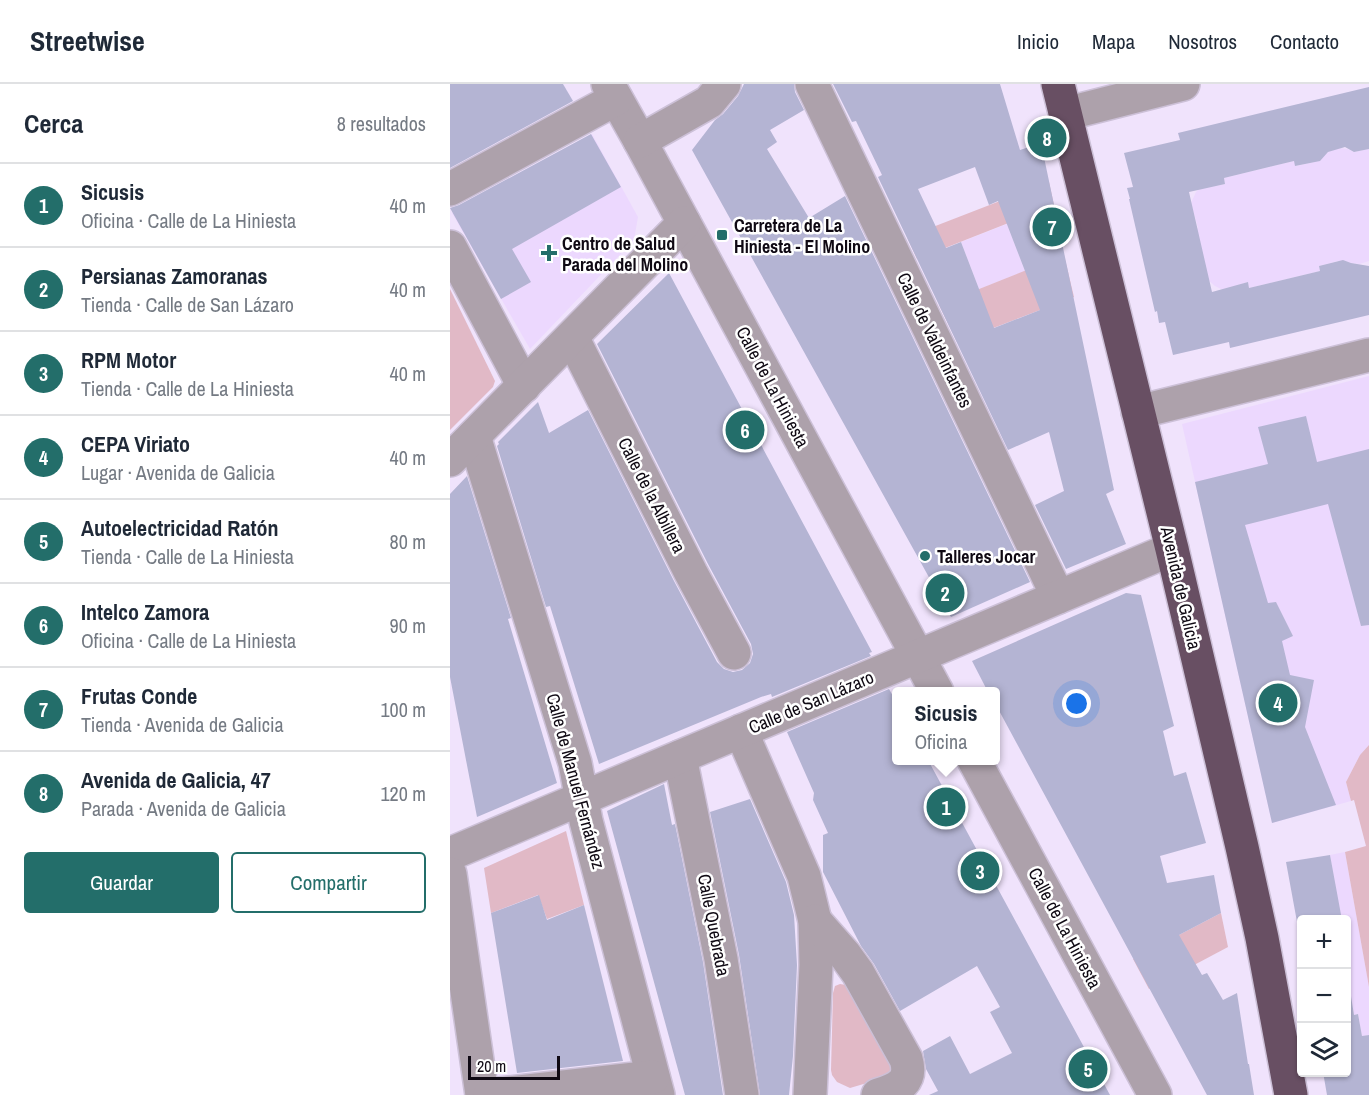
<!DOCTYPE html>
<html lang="es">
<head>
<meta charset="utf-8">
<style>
  :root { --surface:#fff; --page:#f2f2f3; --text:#1f2937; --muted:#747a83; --line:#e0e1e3; --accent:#236e6a }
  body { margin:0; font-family:"Archivo Narrow",sans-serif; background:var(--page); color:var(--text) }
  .controls { position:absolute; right:18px; bottom:18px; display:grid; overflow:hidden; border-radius:6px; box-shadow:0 2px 4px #0004 }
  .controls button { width:54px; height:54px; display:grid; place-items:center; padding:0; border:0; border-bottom:2px solid var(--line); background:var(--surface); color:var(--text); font:30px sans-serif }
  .scale { position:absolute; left:18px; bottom:15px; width:92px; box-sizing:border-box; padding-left:6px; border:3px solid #0f0913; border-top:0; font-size:16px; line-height:21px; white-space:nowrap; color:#0f0913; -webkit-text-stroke:4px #fff; paint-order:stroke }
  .you { position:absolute; left:627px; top:620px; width:21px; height:21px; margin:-15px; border:4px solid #fff; border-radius:50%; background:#1a73e8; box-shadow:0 0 0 9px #1a73e833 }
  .badge { display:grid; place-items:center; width:39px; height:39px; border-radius:50%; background:var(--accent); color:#fff; font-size:20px; font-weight:700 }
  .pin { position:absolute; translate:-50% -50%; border:3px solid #fff; box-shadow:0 2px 6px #0006 }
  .popup { position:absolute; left:442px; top:603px; width:108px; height:78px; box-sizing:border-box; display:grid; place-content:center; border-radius:6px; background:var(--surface); filter:drop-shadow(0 2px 4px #0005); font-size:20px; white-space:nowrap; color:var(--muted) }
  .popup b { font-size:22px; color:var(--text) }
  .popup::after { content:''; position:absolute; left:50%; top:100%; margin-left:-12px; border:12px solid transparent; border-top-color:var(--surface) }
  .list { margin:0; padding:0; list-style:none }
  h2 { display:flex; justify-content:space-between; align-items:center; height:78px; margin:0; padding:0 24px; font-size:26px }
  h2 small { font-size:20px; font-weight:400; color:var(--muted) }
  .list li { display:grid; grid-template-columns:39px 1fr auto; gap:18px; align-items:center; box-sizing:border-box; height:84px; padding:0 24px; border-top:2px solid var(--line) }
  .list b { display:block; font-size:22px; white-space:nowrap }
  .list p { margin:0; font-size:20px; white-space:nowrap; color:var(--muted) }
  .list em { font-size:20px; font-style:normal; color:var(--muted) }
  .actions { display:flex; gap:12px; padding:18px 24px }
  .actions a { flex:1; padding:14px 0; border:2px solid var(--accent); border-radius:6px; text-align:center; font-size:21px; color:var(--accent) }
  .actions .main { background:var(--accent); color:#fff }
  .icon { flex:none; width:33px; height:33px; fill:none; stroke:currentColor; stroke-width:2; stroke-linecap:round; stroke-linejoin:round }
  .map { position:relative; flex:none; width:919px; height:1011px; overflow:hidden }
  header { display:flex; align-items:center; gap:36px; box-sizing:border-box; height:84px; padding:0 30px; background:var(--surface); border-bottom:2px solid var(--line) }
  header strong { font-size:28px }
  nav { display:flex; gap:33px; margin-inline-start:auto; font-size:21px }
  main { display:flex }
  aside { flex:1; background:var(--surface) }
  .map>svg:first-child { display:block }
  .built { fill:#ecd8fe }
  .green { fill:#e1b9c6 }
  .building { fill:#b4b4d3; fill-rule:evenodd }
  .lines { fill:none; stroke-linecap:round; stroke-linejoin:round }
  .minor-casing { stroke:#ccc0d7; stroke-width:36 }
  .highway-casing { stroke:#ccc0d7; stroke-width:36 }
  .minor { stroke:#ada1ab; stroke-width:33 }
  .highway { stroke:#684f63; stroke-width:33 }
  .poi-dot { fill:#236e6a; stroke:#fff; stroke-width:2 }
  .labels { text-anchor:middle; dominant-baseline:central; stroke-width:5; stroke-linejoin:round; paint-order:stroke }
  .poi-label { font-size:18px; font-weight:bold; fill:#0f0913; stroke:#fff; text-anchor:start }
  .street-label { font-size:18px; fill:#0f0913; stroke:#fff }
</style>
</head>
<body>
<header>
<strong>Streetwise</strong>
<nav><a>Inicio</a><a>Mapa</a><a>Nosotros</a><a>Contacto</a></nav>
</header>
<main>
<aside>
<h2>Cerca<small>8 resultados</small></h2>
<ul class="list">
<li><span class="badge">1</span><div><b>Sicusis</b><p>Oficina · Calle de La Hiniesta</p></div><em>40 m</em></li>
<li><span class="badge">2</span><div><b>Persianas Zamoranas</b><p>Tienda · Calle de San Lázaro</p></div><em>40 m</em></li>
<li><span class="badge">3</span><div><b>RPM Motor</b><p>Tienda · Calle de La Hiniesta</p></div><em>40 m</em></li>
<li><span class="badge">4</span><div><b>CEPA Viriato</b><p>Lugar · Avenida de Galicia</p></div><em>40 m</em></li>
<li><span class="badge">5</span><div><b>Autoelectricidad Ratón</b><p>Tienda · Calle de La Hiniesta</p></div><em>80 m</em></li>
<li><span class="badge">6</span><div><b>Intelco Zamora</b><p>Oficina · Calle de La Hiniesta</p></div><em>90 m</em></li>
<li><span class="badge">7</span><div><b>Frutas Conde</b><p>Tienda · Avenida de Galicia</p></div><em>100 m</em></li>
<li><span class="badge">8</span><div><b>Avenida de Galicia, 47</b><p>Parada · Avenida de Galicia</p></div><em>120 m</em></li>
</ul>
<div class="actions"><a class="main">Guardar</a><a>Compartir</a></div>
</aside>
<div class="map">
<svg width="919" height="1011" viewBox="0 0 919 1011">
  <rect width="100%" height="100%" fill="#f0e3fc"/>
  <g class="built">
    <path d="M142 50 188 133 184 156 80 265 2 129Z"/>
    <path d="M890 64 898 65 904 68 919 65V177L909 180 901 179 895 177 888 178V177L869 182 870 187 799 204 798 198 773 206 765 202 758 196 753 171 742 146 748 144 741 119 746 108 749 105 775 100 774 94 844 77 846 82 864 78 880 67Z"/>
    <path d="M557 140 575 187 529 205 511 158Z"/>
    <path d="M919 292V661L910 671 896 698 901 717 822 739 732 340Z"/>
    <path d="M895 768 919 903V951L912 952 908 930 904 931 897 887V884L900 883 897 864 896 836 887 835 883 792 880 771Z"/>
  </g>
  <g class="green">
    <path d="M599 98 604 121 467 175 457 153Z"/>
    <path d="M614 171 624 213 507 258 489 221Z"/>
    <path d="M0 205 45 297 43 303 0 346Z"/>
    <path d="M919 661V903L895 768 916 762 904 716 901 717 896 698 910 671Z"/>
    <path d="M116 747 134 821 97 835 88 811 41 829 34 784Z"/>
    <path d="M771 829 778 863 699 905 683 875Z"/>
    <path d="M390 900 396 901 444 984 437 993 400 1004 387 998 382 991 381 986 383 909 385 902Z"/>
  </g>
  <g class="building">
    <path d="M0 0H113L123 17 0 84Z"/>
    <path d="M294 0H344L345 8 354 26 320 46 327 58 317 65 359 134 395 112 580 498 501 533 242 66 265 36 273 30 288 12Z"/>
    <path d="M383 0H550L570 66 591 59 664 406 656 410 676 460 616 485 585 421 614 407 599 348 558 366 428 93 432 91 406 37 402 38ZM525 83 539 121 548 117 590 226 544 244 511 158 496 164 468 105Z"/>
    <path d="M919 3V65L904 68 895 63 878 68 870 77 845 82 844 77 774 94 775 100 739 108 762 208 798 198 799 204 870 187 869 182 893 176 901 179 919 182V231L780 264 779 258 723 271 715 238 709 239 707 227 705 228 679 115H680L677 104 683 103 674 69 730 56 728 49Z"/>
    <path d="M141 50 171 103 62 165 81 198 51 215 0 124 9 121Z"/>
    <path d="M219 189 422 568 419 569 421 572 322 613 321 610 311 613 149 680 100 522 96 523 47 362 49 360 48 358 88 318 99 349 138 326 224 497 267 578 274 585 283 588 292 586 300 579 303 570 301 560 258 480 147 260Z"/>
    <path d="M856 332 867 378 919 365V541L911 542 878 420 795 441 818 519 826 518 843 552 832 557 840 591 864 596 855 643 886 721 822 739 745 398 818 380 808 343Z"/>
    <path d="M17 392 61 534 58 535 107 699 27 733 0 593V410Z"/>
    <path d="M676 509 691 511 724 642 713 647 724 692 736 688 756 759 710 772 717 799 764 791 771 829 729 851 752 891 757 889 773 916 787 909 798 980H799L804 1011H757L546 621V608H538L522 577Z"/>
    <path d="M439 605 447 619V676H478L660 1011H479L488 1007 476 985 473 967 500 952 520 990 562 969 540 928 550 923 527 882 450 927 424 880 411 862 373 788V751L378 749 363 716 364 709 337 648Z"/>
    <path d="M214 700 222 741 225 740 253 878 273 1011H235L157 727Z"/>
    <path d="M300 715 336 798 344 831 347 881 343 972 339 1011H310L289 871 260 728Z"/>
    <path d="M880 771 892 836H852V865L836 778Z"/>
    <path d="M89 811 97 836 134 821 173 977 67 989 41 829Z"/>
    <path d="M897 887 904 931 908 930 912 952 919 951V1011H877L873 988H897Z"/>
  </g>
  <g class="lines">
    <g class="minor-casing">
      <g id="minor">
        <path d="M158 0 190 57 487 608"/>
        <path d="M362 0 608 513"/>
        <path d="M615 30 733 0"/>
        <path d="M190 57 259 18 274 0"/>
        <path d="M0 105 166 15"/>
        <path d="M0 163 74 302"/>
        <path d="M122 253 241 489 284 569"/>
        <path d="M688 328 919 271"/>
        <path d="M24 352 125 679 136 737 208 1011"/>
        <path d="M0 376 234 139"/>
        <path d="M291 647 354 792 365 837 366 881 360 1011"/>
        <path d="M230 673 271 875 292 1011"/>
        <path d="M524 676 705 1011"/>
        <path d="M0 770 722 465"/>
        <path d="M0 790 32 1011"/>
        <path d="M365 837 395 871 408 889 456 975C463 998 448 1005 428 1011"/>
        <path d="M40 1011 203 993"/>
      </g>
    </g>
    <g class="highway-casing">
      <path id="highway" d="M608 0 722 465 792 763 812 854 841 1011"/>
    </g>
    <use href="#minor" class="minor"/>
    <use href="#highway" class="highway"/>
  </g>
  <g class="poi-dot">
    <rect x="266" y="145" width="12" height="12" rx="3"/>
    <path d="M96 160h6v6h6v6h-6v6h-6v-6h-6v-6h6z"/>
    <circle cx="475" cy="472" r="6"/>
  </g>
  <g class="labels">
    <g class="poi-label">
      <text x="284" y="141">Carretera de La<tspan x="284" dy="21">Hiniesta - El Molino</tspan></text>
      <text x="112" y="159">Centro de Salud<tspan x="112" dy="21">Parada del Molino</tspan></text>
      <text x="487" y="472">Talleres Jocar</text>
    </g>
    <g class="street-label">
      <text transform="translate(485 256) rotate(64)">Calle de Valdeinfantes</text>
      <text transform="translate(323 303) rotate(62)">Calle de La Hiniesta</text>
      <text transform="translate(202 411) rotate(63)">Calle de la Albillera</text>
      <text transform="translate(731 504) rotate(77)">Avenida de Galicia</text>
      <text transform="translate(361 618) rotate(-23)">Calle de San Lázaro</text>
      <text transform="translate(126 697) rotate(75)">Calle de Manuel Fernández</text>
      <text transform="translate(264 841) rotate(79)">Calle Quebrada</text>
      <text transform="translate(615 844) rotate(62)">Calle de La Hiniesta</text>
    </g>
  </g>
</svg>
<div class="controls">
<button>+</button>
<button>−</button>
<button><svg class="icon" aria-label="layers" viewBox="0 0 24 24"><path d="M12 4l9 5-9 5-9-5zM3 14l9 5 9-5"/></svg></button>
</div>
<div class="scale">20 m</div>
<div class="you"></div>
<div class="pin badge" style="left:496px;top:723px">1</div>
<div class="popup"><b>Sicusis</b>Oficina</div>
<div class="pin badge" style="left:495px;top:509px">2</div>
<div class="pin badge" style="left:530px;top:787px">3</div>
<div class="pin badge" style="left:828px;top:619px">4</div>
<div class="pin badge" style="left:638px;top:985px">5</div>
<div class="pin badge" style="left:295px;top:346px">6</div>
<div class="pin badge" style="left:602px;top:143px">7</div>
<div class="pin badge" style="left:597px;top:54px">8</div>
</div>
</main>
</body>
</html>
